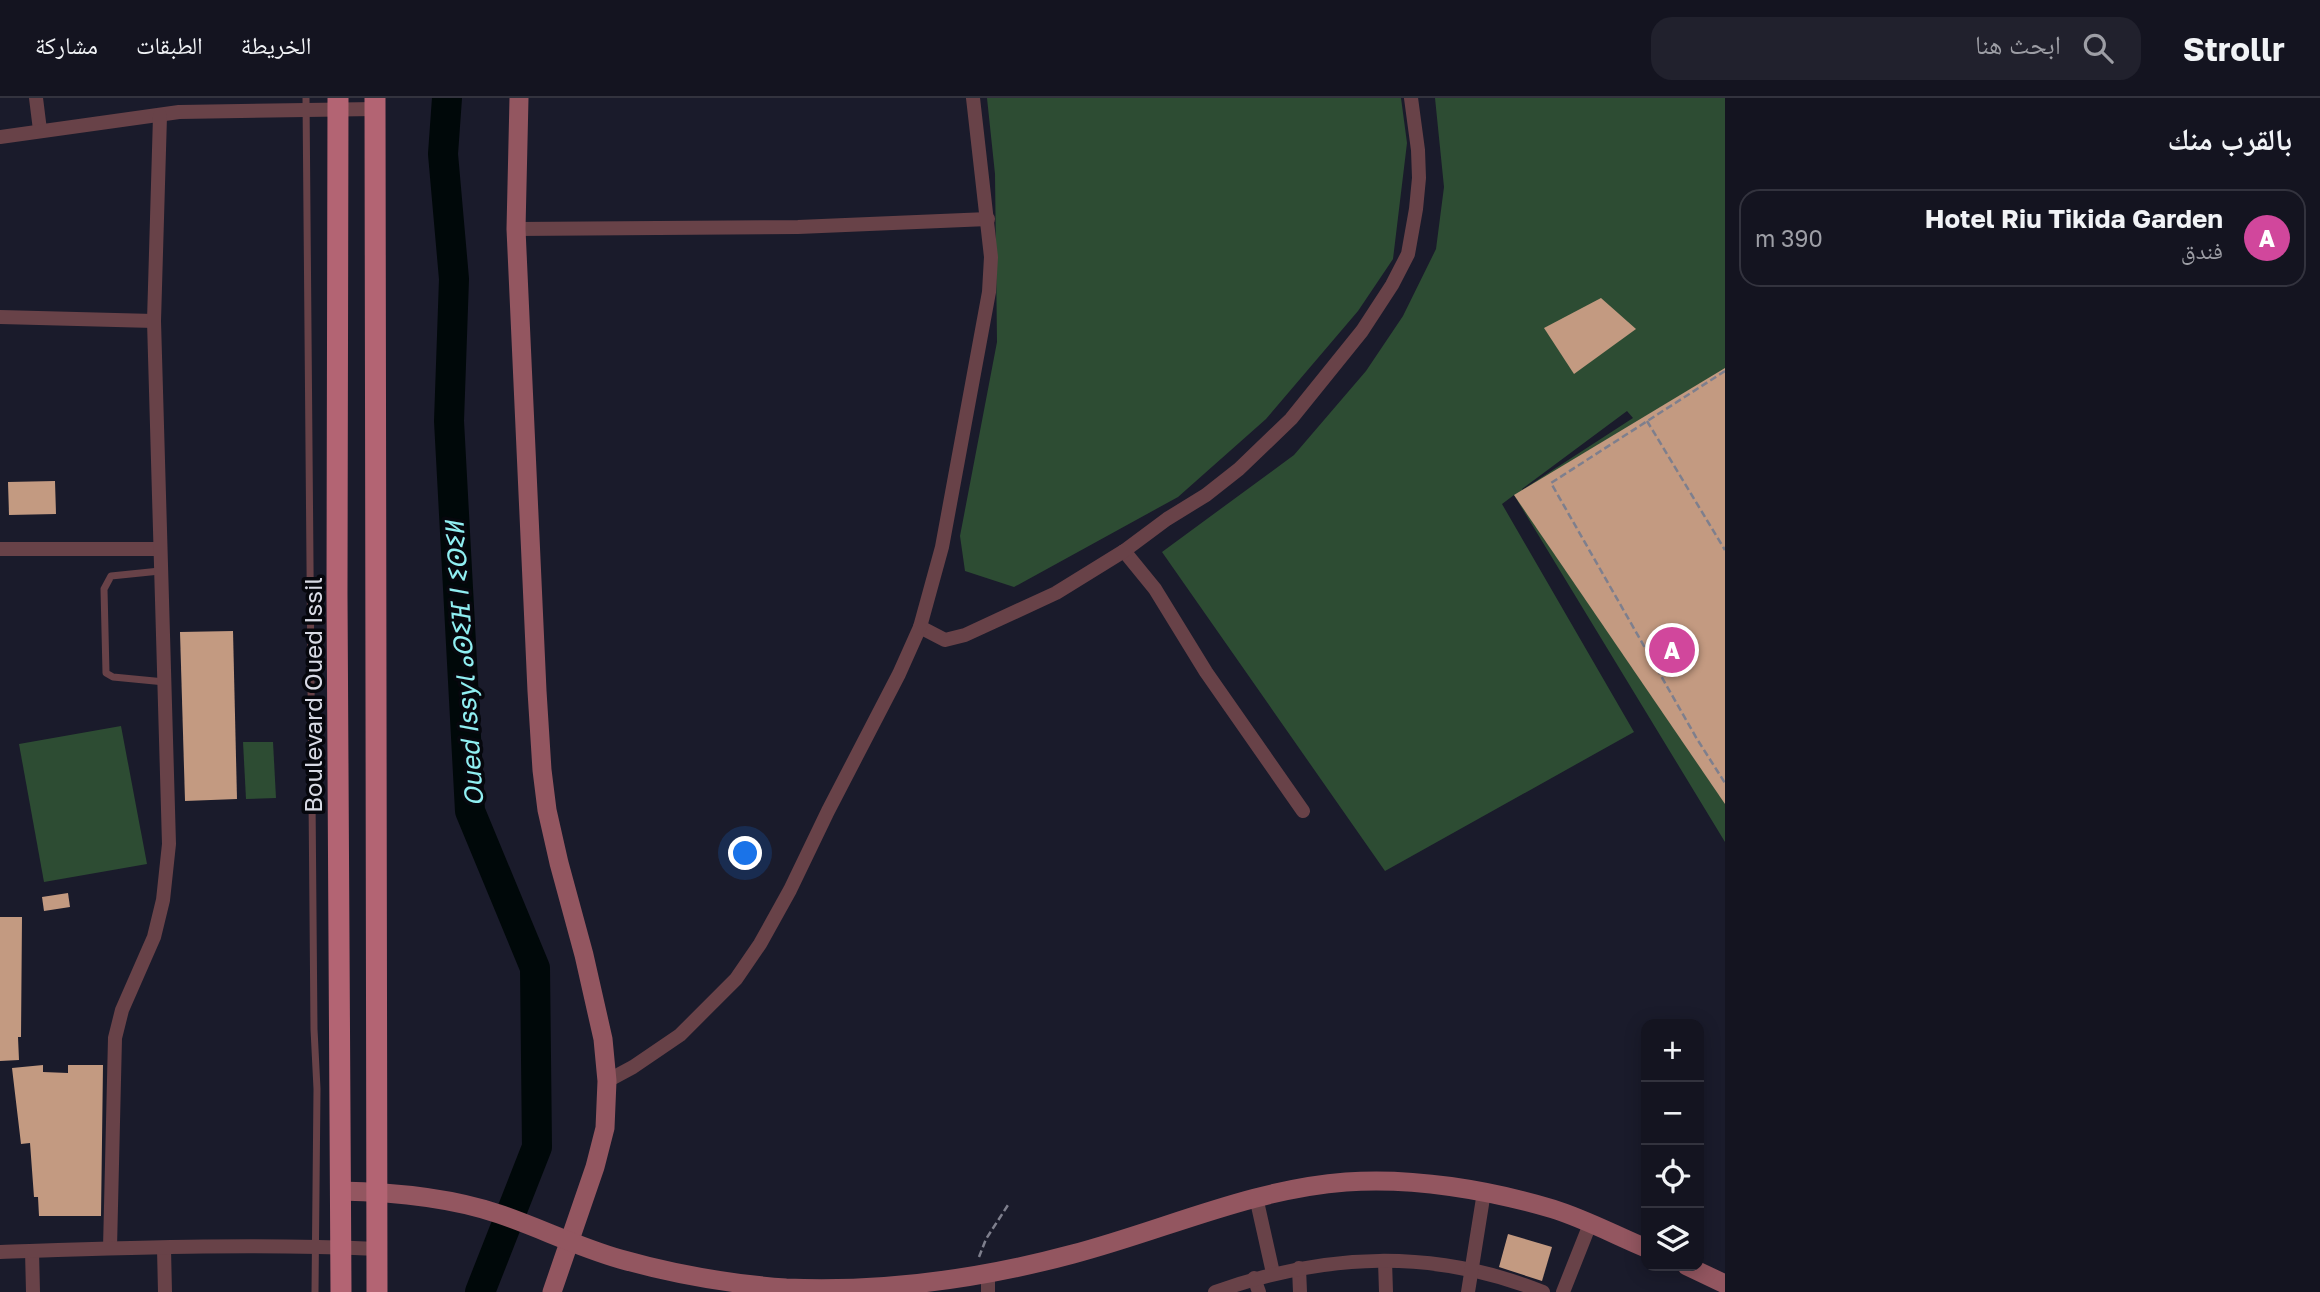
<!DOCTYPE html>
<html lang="ar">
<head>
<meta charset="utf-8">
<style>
  :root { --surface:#141420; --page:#21212d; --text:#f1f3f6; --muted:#9d9ea5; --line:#33333e; --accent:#a2c927 }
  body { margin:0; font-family:"Golos Text","Noto Naskh Arabic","Noto Sans Tifinagh",sans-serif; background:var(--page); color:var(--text); direction:rtl }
  .controls { position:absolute; right:21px; bottom:21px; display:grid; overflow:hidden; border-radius:14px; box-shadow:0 4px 18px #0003 }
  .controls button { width:63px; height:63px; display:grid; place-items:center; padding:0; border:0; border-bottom:2px solid var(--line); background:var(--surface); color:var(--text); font:35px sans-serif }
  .you { position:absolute; left:746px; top:756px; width:24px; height:24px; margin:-18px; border:5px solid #fff; border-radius:50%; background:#1a73e8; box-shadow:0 0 0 10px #1a73e833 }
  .badge { display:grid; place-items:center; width:46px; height:46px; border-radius:50%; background:var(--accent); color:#fff; font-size:23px; font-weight:700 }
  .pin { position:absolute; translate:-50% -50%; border:4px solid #fff; box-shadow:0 2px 7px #0006 }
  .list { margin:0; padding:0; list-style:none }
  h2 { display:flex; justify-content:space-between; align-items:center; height:91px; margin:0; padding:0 28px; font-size:30px }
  h2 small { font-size:23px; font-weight:400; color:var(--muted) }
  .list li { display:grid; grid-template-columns:46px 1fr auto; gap:21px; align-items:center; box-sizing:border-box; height:98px; margin:0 14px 14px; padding:0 14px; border:2px solid var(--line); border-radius:21px }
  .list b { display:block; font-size:26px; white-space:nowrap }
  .list p { margin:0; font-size:23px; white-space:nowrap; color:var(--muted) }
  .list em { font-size:23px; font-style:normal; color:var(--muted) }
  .icon { flex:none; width:38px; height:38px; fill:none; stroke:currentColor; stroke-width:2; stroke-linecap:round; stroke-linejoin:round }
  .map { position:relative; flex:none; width:1725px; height:1194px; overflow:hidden; direction:ltr }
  header { display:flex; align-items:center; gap:42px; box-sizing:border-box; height:98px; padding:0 35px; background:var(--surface); border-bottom:2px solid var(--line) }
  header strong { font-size:33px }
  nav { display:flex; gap:38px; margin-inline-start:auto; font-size:24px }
  .search { width:490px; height:63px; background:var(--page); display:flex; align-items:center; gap:18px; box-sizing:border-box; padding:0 24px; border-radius:21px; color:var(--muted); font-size:26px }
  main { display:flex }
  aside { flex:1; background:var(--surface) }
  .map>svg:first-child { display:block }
  .green { fill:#2d4c33; fill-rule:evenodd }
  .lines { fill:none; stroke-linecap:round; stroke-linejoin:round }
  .river { stroke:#000809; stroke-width:30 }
  .building { fill:#c39a81 }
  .path { stroke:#7e7f8d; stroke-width:2.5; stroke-dasharray:7 3.5; stroke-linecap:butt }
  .lane { stroke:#684248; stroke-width:7 }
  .street { stroke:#684248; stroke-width:14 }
  .secondary { stroke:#935660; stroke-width:19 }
  .primary { stroke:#b36473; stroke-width:21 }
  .labels { text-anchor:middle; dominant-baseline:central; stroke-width:7; stroke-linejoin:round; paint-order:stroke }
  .street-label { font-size:24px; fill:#d8dae5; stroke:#06070d }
  .water-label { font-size:26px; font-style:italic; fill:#90eff2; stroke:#06070d }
</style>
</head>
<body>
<header>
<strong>Strollr</strong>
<div class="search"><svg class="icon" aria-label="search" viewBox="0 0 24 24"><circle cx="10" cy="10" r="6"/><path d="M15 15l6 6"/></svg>ابحث هنا</div>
<nav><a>الخريطة</a><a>الطبقات</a><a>مشاركة</a></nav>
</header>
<main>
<aside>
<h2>بالقرب منك<small></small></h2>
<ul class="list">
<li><span class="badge" style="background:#d1479c">A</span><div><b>Hotel Riu Tikida Garden</b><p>فندق</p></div><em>390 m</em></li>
</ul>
</aside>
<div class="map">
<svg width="1725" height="1194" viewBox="0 0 1725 1194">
  <rect width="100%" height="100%" fill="#1a1b2b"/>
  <g class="green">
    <path d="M987 0H1401L1407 45 1393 161 1358 213 1266 321 1178 399 1014 489 965 473 960 438 997 244 995 76Z"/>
    <path d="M1435 0H1725V744L1514 397 1502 406 1634 634 1385 773 1162 454 1294 357 1366 273 1403 218 1436 151 1444 89ZM1627 313 1633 320 1522 392V391Z"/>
    <path d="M121 628 147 766 44 784 19 646Z"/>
    <path d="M243 644H273L276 700 246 701Z"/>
  </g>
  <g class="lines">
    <path class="river" d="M447 0 443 56 454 181 449 323 470 713 535 870 537 1049 480 1194"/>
  </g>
  <g class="building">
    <path d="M1601 200 1636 231 1574 276 1544 230Z"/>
    <path d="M1725 270V706L1514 397Z"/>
    <path d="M55 383 56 416 9 417 8 384Z"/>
    <path d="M233 533 237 701 185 703 180 534Z"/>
    <path d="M68 795 70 809 44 813 42 799Z"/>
    <path d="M0 819H22L21 939H18L19 962 0 963Z"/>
    <path d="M43 967V974L68 975V967H103L101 1118H39L38 1099H34L30 1045 21 1046 12 970Z"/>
    <path d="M1508 1136 1552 1149 1542 1183 1499 1169Z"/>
  </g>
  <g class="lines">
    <g class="path">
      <path d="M1725 273 1551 385 1697 641 1725 685"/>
      <path d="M1647 323 1725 452"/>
      <path d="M979 1159 986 1141 1008 1107"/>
    </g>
    <g class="lane">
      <path d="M306 0 314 931 317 991 315 1194"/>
      <path d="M160 473 111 478 104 491 106 575 113 579 165 584"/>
    </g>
    <g class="street">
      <path d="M36 0 40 32"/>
      <path d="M0 39 179 14 375 11"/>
      <path d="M516 131 798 129 988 121"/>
      <path d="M0 219 154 223"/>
      <path d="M0 451H159"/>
      <path d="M1124 453 1155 491 1206 574 1303 713"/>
      <path d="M920 529 945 542 965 537 1056 495 1124 453 1167 421 1206 397 1239 371 1291 321 1362 233 1392 187 1408 156 1416 111 1419 80 1418 52 1411 0"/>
      <path d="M607 983 633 969 680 937 736 881 760 846 790 792 828 713 899 576 920 529 942 449 989 194 991 159 973 0"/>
      <path d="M1256 1099 1273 1175"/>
      <path d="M110 1150 115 940 122 912 154 839 163 802 169 746 154 223 160 18"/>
      <path d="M164 1151 165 1194"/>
      <path d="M32 1153 33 1194"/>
      <path d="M0 1154C125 1150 252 1145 377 1151"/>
      <path d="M1385 1163 1386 1194"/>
      <path d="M1299 1170 1300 1194"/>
      <path d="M1254 1180 1259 1194"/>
      <path d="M988 1194V1176"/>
      <path d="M1215 1194C1325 1155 1433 1150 1543 1194"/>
      <path d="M1468 1194 1484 1094"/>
      <path d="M1563 1194 1590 1126"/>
    </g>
    <g class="secondary">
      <path d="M519 0 516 131 537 593 542 672 547 712 559 765 584 857 603 941 607 983 605 1030 595 1069 552 1194"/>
      <path d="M340 1093C393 1094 449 1099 499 1116 540 1130 578 1149 620 1161 673 1176 730 1186 786 1190 881 1194 980 1181 1073 1156 1164 1132 1252 1091 1346 1084 1413 1079 1489 1092 1553 1111 1585 1121 1615 1137 1646 1150"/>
      <path d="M1687 1168 1725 1186"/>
    </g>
    <g class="primary">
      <path d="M338 0 337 495 341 1194"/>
      <path d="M375 0 377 1194"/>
    </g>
  </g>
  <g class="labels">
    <g class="street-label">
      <text transform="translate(312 597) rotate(-90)">Boulevard Oued Issil</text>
    </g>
    <g class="water-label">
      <text transform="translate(464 566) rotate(-94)">Oued Issyl ⴰⵙⵉⴼ ⵏ ⵉⵙⵉⵍ</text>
    </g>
  </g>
</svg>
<div class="controls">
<button>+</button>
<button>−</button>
<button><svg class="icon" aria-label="locate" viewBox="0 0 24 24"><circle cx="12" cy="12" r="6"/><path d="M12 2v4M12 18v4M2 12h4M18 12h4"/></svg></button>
<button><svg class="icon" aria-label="layers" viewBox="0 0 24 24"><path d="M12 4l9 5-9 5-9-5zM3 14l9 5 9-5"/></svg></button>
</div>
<div class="you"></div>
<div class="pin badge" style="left:1672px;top:552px;background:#d1479c">A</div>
</div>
</main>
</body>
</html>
